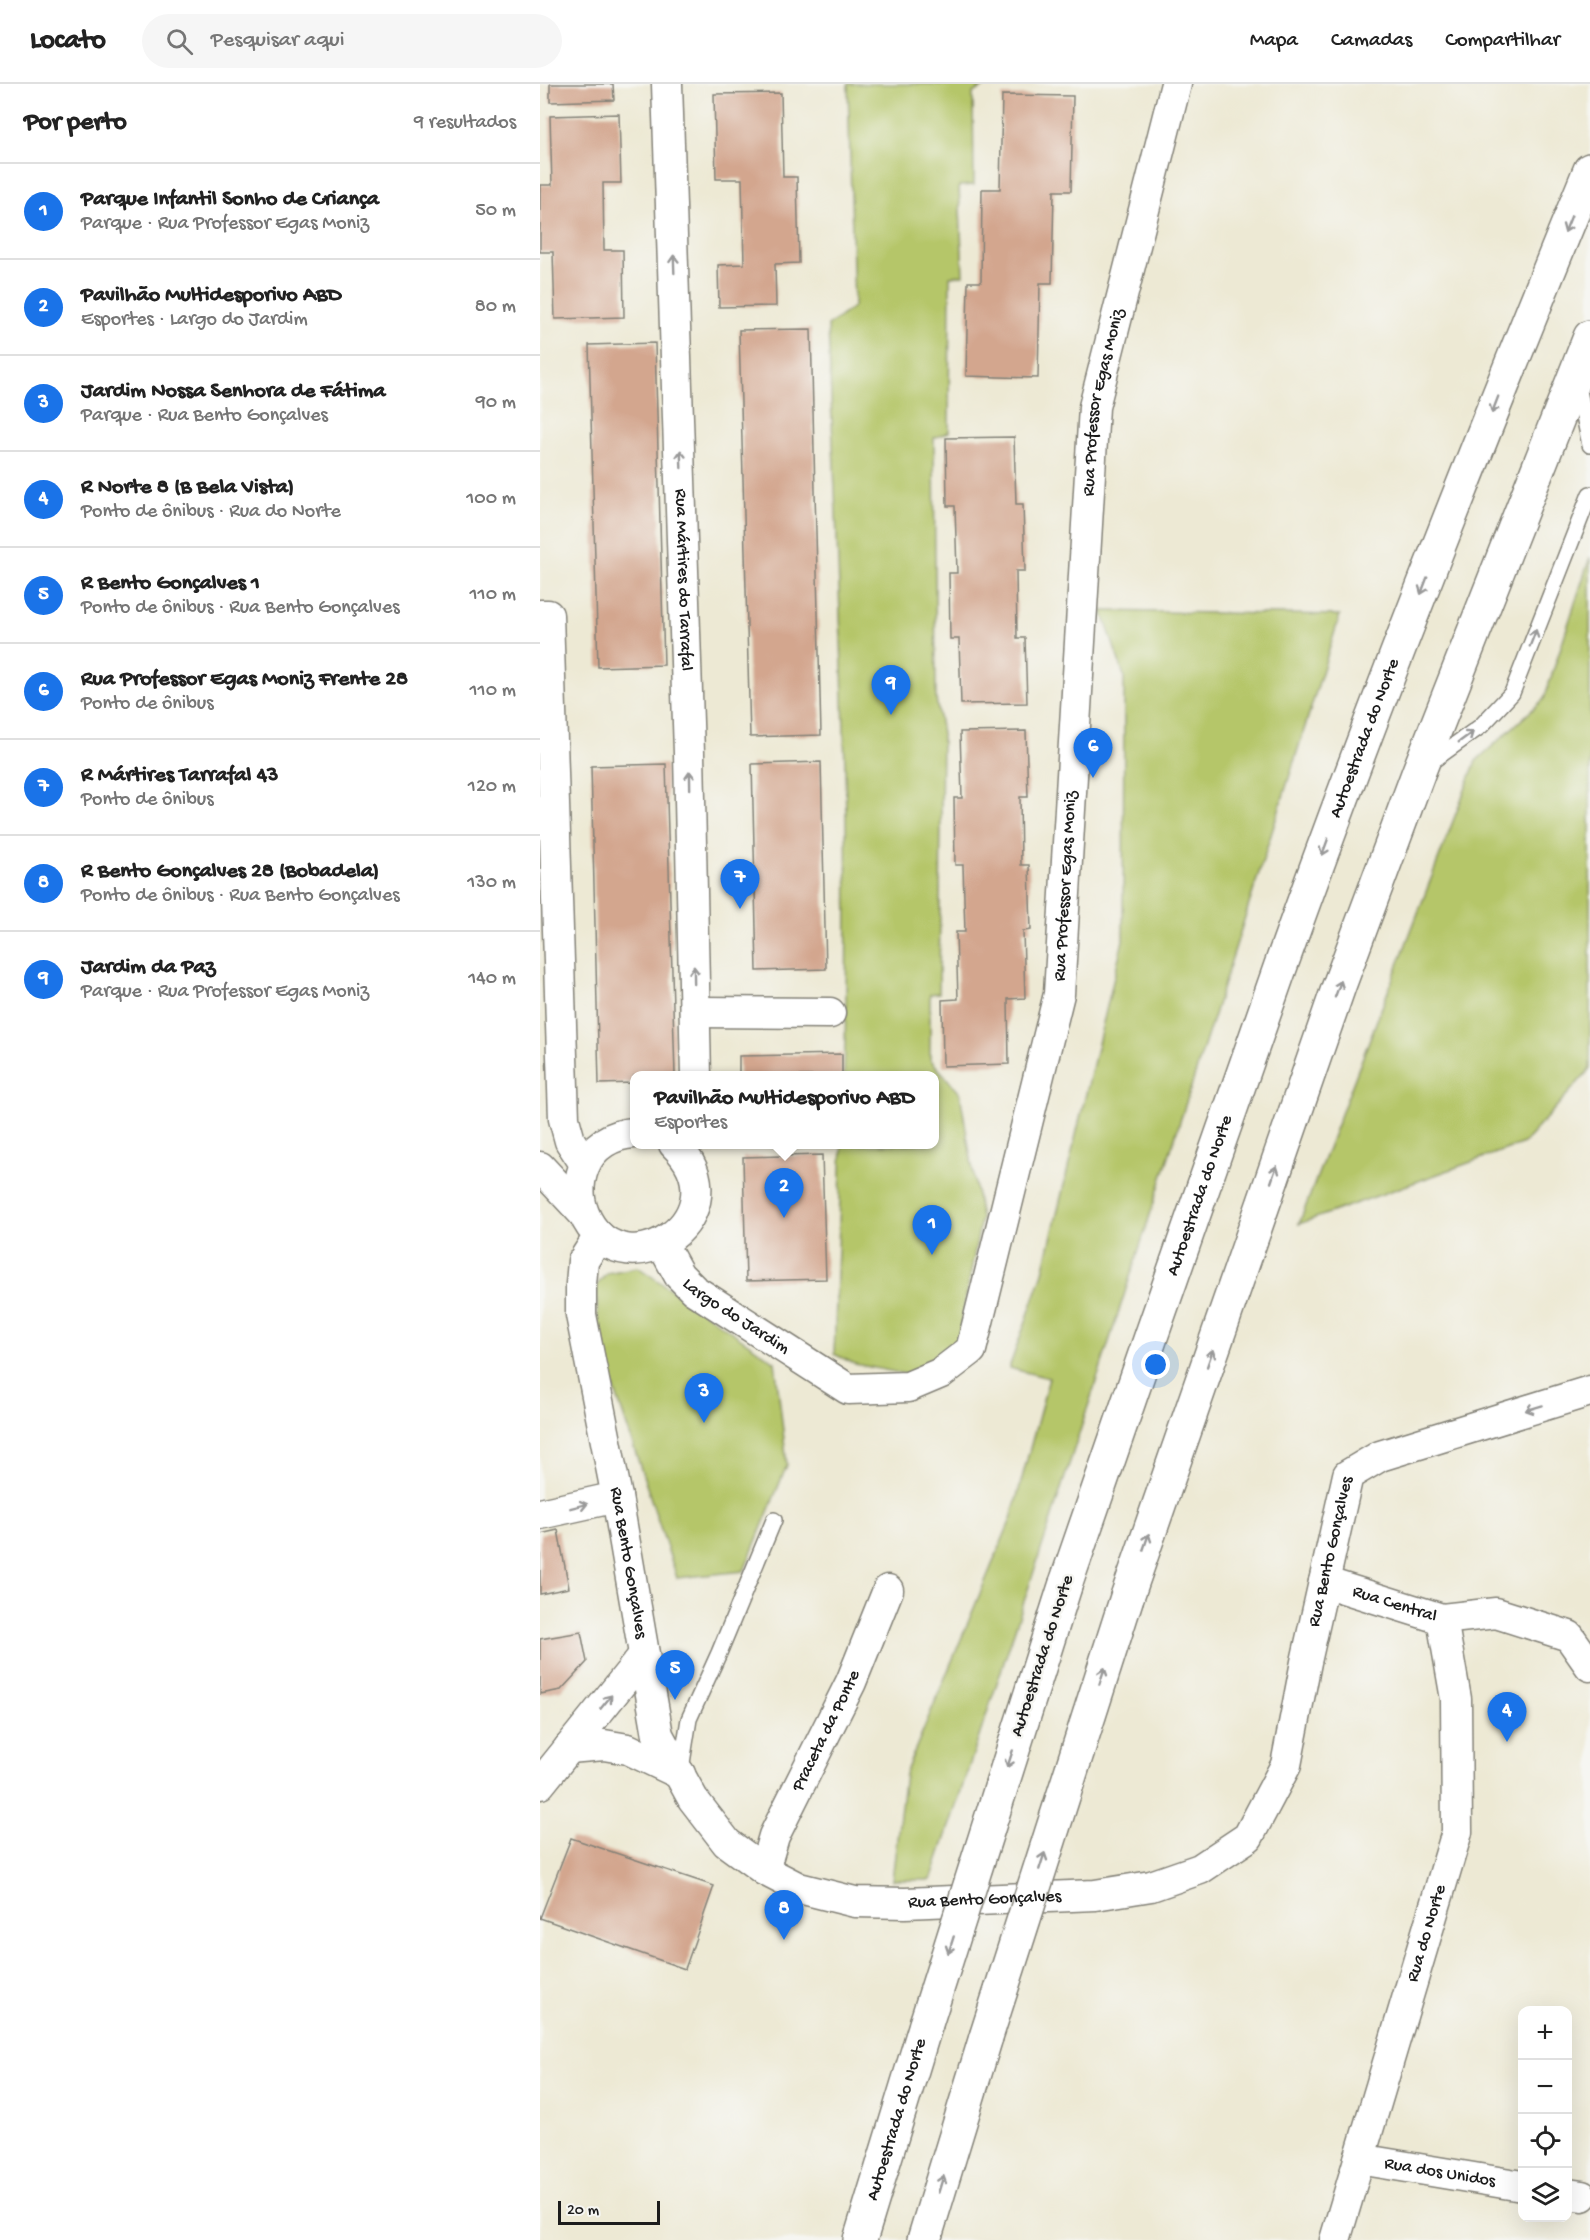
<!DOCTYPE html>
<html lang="pt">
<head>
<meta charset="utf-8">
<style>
  :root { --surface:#fff; --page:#f6f6f6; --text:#222; --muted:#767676; --line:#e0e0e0; --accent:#1a73e8 }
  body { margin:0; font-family:"Gochi Hand",sans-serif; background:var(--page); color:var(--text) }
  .controls { position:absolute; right:18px; bottom:18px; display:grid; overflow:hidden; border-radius:12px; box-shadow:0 6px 24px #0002 }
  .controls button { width:54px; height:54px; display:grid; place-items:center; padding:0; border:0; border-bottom:2px solid var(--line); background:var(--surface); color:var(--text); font:30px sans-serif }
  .scale { position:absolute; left:18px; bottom:15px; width:102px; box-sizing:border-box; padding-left:6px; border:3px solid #1c1c1c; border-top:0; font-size:16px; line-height:21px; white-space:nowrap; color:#1c1c1c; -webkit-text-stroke:4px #f6f6f2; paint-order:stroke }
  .you { position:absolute; left:616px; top:1281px; width:21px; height:21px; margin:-15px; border:4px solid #fff; border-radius:50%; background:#1a73e8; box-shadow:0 0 0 9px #1a73e833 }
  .badge { display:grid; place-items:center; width:39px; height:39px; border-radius:50%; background:var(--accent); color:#fff; font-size:20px; font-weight:700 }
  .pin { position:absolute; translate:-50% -50px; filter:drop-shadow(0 2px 3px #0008) }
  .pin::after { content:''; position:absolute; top:32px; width:21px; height:18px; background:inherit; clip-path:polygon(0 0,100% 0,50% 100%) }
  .popup { position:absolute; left:90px; top:987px; width:309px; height:78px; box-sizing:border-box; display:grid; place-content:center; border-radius:12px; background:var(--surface); filter:drop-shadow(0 2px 4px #0005); font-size:20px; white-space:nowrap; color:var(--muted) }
  .popup b { font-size:22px; color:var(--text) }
  .popup::after { content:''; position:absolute; left:50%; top:100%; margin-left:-12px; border:12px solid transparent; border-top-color:var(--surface) }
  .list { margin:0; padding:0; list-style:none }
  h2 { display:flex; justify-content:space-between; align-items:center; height:78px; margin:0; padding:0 24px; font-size:26px }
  h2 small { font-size:20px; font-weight:400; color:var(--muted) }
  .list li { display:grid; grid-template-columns:39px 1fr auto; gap:18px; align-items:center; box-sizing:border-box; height:96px; padding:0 24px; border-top:2px solid var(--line) }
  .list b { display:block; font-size:22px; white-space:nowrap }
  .list p { margin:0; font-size:20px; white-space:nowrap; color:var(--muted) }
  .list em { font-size:20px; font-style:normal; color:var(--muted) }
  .icon { flex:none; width:33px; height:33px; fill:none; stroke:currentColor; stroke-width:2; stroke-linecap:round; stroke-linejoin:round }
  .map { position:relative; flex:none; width:1050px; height:2156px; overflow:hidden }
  header { display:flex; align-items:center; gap:36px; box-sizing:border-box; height:84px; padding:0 30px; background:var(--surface); border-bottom:2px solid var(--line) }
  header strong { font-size:28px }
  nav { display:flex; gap:33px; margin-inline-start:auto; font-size:21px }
  .search { width:420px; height:54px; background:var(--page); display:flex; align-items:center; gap:15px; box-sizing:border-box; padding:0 21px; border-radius:33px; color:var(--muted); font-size:22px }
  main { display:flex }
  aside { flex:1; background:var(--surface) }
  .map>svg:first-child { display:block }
  .green { fill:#b5c669; stroke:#687142; stroke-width:1.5 }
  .building { fill:#d3a68e }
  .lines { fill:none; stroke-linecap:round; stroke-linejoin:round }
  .service-casing { stroke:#848278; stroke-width:18 }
  .minor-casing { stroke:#848278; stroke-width:33 }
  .motorway-casing { stroke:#848278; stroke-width:36 }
  .service { stroke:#fff; stroke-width:15 }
  .minor { stroke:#fff; stroke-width:30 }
  .motorway { stroke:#fff; stroke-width:33 }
  .motorway-bridge-casing { stroke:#848278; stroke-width:36; stroke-linecap:butt }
  .motorway-bridge { stroke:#fff; stroke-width:33 }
  .oneway { stroke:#999 }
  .labels { text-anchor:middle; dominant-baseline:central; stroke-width:5; stroke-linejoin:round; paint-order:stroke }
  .street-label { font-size:18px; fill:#1c1c1c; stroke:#f6f6f2 }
</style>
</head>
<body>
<header>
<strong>Locato</strong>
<div class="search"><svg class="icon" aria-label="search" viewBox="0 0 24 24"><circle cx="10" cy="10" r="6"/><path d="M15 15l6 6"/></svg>Pesquisar aqui</div>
<nav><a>Mapa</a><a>Camadas</a><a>Compartilhar</a></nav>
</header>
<main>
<aside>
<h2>Por perto<small>9 resultados</small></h2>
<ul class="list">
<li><span class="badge">1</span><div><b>Parque Infantil Sonho de Criança</b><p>Parque · Rua Professor Egas Moniz</p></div><em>50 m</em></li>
<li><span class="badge">2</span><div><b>Pavilhão Multidesporivo ABD</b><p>Esportes · Largo do Jardim</p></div><em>80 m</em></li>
<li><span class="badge">3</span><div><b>Jardim Nossa Senhora de Fátima</b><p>Parque · Rua Bento Gonçalves</p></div><em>90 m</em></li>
<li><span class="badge">4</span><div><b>R Norte 8 (B Bela Vista)</b><p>Ponto de ônibus · Rua do Norte</p></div><em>100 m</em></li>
<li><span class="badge">5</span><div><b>R Bento Gonçalves 1</b><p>Ponto de ônibus · Rua Bento Gonçalves</p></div><em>110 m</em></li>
<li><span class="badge">6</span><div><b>Rua Professor Egas Moniz Frente 28</b><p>Ponto de ônibus</p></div><em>110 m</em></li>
<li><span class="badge">7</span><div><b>R Mártires Tarrafal 43</b><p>Ponto de ônibus</p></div><em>120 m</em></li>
<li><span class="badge">8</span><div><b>R Bento Gonçalves 28 (Bobadela)</b><p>Ponto de ônibus · Rua Bento Gonçalves</p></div><em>130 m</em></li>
<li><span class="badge">9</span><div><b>Jardim da Paz</b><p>Parque · Rua Professor Egas Moniz</p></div><em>140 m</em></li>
</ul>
</aside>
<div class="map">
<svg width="1050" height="2156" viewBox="0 0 1050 2156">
  <rect width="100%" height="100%" fill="#f6f6f2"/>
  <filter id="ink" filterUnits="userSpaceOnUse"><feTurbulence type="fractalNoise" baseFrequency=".0167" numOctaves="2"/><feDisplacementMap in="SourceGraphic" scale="12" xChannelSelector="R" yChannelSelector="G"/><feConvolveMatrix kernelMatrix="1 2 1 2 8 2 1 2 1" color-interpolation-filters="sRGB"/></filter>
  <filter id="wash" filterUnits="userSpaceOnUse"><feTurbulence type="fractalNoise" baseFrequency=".008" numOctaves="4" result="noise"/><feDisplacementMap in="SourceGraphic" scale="24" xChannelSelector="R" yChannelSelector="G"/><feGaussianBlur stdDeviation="1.35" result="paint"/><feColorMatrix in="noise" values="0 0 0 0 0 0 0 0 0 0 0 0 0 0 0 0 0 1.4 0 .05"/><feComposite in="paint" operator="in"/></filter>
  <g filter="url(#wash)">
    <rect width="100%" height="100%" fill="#ede9d4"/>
    <g class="green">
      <path d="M308 0H449L433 9 434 101 419 102 423 191 410 192 409 348 394 354 396 615 402 649 399 909 390 910V975L420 1009 441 1135 416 1266 369 1291 315 1280 294 1270 302 1061 394 1060V992L304 991C313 742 298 491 288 242L314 222Z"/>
      <path d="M1050 473V985L984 1059 759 1140 936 677 1004 615Z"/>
      <path d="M562 527 800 531C668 954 533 1376 391 1796H352L365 1690 471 1435 509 1294 469 1284 502 1192 583 856 584 592Z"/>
      <path d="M98 1183 235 1278 247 1381 204 1487 137 1494 59 1258 56 1202 67 1189Z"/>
    </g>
    <g id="blocks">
      <g class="building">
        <path d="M10 0H73L74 16 10 18Z"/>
        <path d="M241 9 243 93H257L259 179 235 180 236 222 179 223 178 181 204 180 202 95H176L174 10Z"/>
        <path d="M462 11 533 12 531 107H514L512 199H500L498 294 426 292 428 198H441L442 105H460Z"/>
        <path d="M79 30 81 99H63L64 166H83L84 233 15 235 13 168H0V101H12L10 32Z"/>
        <path d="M271 245 281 651 210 653 199 246Z"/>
        <path d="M115 259 124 581 58 583 49 261Z"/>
        <path d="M474 353 476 420H483L485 487H476L477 554H485L487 619 421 620 419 555H410L409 489H417L415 422H407L406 354Z"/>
        <path d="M486 647 488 713H480L481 781H489L491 846 483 847 485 914 468 915 469 980 403 982 402 916 418 915 416 848H425L423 781H415L414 714H422L420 648Z"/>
        <path d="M281 678 286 885 217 887 212 680Z"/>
        <path d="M126 680 135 992H94V999L59 1000 51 682Z"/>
        <path d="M302 970V992H199V972Z"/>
        <path d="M282 1071 286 1195 206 1197 203 1073Z"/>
        <path d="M18 1446 29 1504 0 1510V1450Z"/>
        <path d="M41 1548 47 1578 21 1606 0 1610V1555Z"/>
        <path d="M31 1754 174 1802 145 1885 0 1834Z"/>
      </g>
    </g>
  </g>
  <g filter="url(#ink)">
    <use href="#blocks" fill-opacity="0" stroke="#848278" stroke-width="1.5"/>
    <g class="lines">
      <g class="service-casing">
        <g id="service">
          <path d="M1038 302 1050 361"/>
          <path d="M888 680 941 642 972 609 1050 410"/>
          <path d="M141 1685 149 1635 179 1569 234 1436"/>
        </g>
      </g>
      <g class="minor-casing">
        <g id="minor">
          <path id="s1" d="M127 0 149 669 156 992"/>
          <path d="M0 531H8L24 1035 30 1057 45 1080"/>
          <path d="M155 928 290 929"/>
          <path d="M94 1049C73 1050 52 1062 44 1083 37 1101 38 1119 47 1136 88 1211 205 1128 134 1060"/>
          <path d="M0 1083 42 1128"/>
          <path id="s2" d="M59 1152 43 1177 41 1200V1231L77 1413 118 1651 153 1715 187 1759 224 1786 259 1804 315 1818 365 1819 555 1811 611 1802 660 1785 708 1753 746 1681 766 1578 808 1391 840 1372 1050 1307"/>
          <path id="s3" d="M122 1160 139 1191 154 1206 308 1305 368 1303 401 1289 431 1266 519 910 554 323 636 0"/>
          <path d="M0 1430 77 1413"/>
          <path id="s4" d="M784 1498 902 1535 956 1529 1029 1552 1050 1582"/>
          <path d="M29 1664 64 1661 88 1665 140 1690"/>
          <path d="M0 1700 104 1571"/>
          <path id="s5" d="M224 1786 234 1752 311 1598 348 1506"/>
          <path id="s6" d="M819 2075 982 2102"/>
          <path d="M1028 2110 1042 2112"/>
          <path id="s7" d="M795 2156 917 1748 916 1615 902 1535"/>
        </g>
      </g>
      <g class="motorway-casing">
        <g id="motorway">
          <path id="s8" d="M526 1499C597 1294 667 1088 740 884 836 615 942 350 1050 86"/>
          <path d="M587 1513 799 902 879 687 1050 253"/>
          <path id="s9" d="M320 2156 386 1940"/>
          <path d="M384 2156 446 1953"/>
        </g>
      </g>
      <use href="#service" class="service"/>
      <use href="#minor" class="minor"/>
      <use href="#motorway" class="motorway"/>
      <g class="motorway-bridge-casing">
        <g id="motorway-bridge">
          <path d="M386 1940 526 1499"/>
          <path d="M446 1953 587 1513"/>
        </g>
      </g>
      <use href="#motorway-bridge" class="motorway-bridge"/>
    </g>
    <defs><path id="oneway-shaft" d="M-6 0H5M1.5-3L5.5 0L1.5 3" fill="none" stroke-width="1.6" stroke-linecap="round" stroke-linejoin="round" transform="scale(1.5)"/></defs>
    <g class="oneway">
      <use href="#oneway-shaft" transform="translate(1028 140) rotate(112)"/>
      <use href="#oneway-shaft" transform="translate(134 180) rotate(-92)"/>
      <use href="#oneway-shaft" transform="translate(955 321) rotate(111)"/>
      <use href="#oneway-shaft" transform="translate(141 375) rotate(-92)"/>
      <use href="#oneway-shaft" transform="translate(884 502) rotate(111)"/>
      <use href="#oneway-shaft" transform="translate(993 554) rotate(-69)"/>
      <use href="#oneway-shaft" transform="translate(926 653) rotate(-36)"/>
      <use href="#oneway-shaft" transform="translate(150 696) rotate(-91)"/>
      <use href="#oneway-shaft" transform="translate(785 763) rotate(110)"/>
      <use href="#oneway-shaft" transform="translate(154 891) rotate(-91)"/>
      <use href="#oneway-shaft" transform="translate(798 905) rotate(-70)"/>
      <use href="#oneway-shaft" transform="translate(734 1090) rotate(-71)"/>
      <use href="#oneway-shaft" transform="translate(670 1274) rotate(-71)"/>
      <use href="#oneway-shaft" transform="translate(994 1324) rotate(163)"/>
      <use href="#oneway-shaft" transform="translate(39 1422) rotate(-14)"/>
      <use href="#oneway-shaft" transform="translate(606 1458) rotate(-71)"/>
      <use href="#oneway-shaft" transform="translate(562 1592) rotate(-72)"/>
      <use href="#oneway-shaft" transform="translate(66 1618) rotate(-51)"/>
      <use href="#oneway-shaft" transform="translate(470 1675) rotate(108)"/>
      <use href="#oneway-shaft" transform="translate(502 1777) rotate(-72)"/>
      <use href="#oneway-shaft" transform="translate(411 1861) rotate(108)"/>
      <use href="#oneway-shaft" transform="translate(401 2100) rotate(-73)"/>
    </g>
  </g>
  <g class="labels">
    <g class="street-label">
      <text stroke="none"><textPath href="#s3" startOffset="1334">Rua Professor Egas Moniz</textPath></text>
      <text stroke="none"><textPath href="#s1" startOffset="496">Rua Mártires do Tarrafal</textPath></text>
      <text stroke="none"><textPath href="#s8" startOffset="896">Autoestrada do Norte</textPath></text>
      <text stroke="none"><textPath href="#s3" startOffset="848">Rua Professor Egas Moniz</textPath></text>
      <text stroke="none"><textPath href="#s8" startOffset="410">Autoestrada do Norte</textPath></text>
      <text stroke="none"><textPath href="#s3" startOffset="106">Largo do Jardim</textPath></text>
      <text stroke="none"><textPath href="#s2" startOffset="1488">Rua Bento Gonçalves</textPath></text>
      <text stroke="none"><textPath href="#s2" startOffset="336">Rua Bento Gonçalves</textPath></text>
      <text stroke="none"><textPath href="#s4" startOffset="74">Rua Central</textPath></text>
      <text transform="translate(503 1572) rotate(-72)">Autoestrada do Norte</text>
      <text stroke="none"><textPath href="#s5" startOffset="153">Praceta da Ponte</textPath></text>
      <text stroke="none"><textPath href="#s2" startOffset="912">Rua Bento Gonçalves</textPath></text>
      <text stroke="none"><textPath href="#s7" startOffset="320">Rua do Norte</textPath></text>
      <text stroke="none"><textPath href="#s9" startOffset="126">Autoestrada do Norte</textPath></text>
      <text stroke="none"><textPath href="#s6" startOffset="82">Rua dos Unidos</textPath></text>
    </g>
  </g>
</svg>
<div class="controls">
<button>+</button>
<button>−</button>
<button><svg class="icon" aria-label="locate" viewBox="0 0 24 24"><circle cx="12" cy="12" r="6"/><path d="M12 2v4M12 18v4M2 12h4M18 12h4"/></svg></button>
<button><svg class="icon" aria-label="layers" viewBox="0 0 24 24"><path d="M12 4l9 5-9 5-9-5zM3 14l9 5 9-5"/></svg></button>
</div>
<div class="scale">20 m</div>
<div class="you"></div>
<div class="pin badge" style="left:392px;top:1171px">1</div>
<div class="pin badge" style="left:244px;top:1134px">2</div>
<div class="popup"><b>Pavilhão Multidesporivo ABD</b>Esportes</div>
<div class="pin badge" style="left:164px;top:1339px">3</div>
<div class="pin badge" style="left:967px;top:1658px">4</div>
<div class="pin badge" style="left:135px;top:1616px">5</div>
<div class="pin badge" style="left:553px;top:694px">6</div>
<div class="pin badge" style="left:200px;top:825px">7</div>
<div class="pin badge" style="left:244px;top:1856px">8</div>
<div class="pin badge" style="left:351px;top:631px">9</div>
</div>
</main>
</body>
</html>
